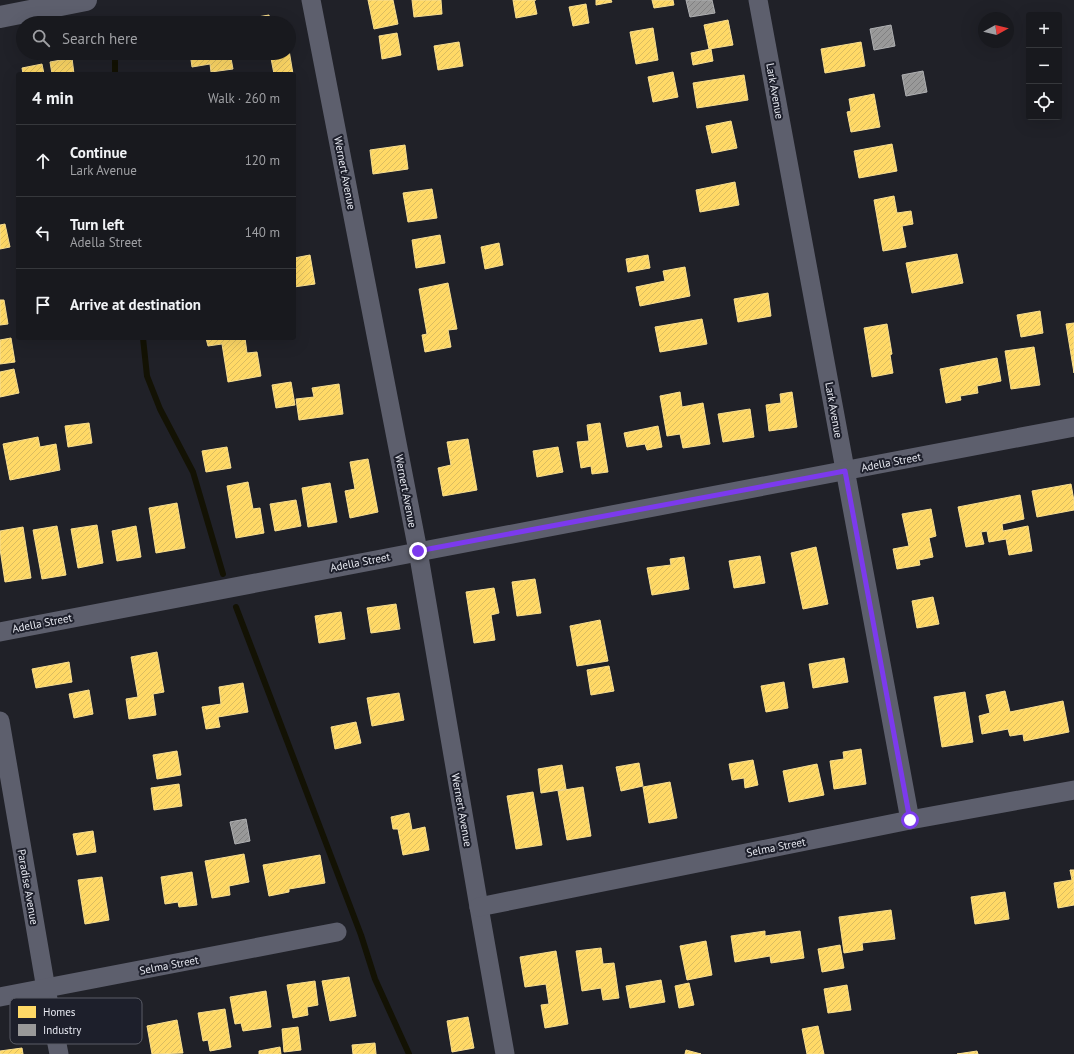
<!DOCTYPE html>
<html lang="en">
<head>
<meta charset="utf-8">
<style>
  :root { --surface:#18191e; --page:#25262b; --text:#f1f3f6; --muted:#9fa0a4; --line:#36383c }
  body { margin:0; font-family:"PT Sans",sans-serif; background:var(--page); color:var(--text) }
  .controls { position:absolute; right:12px; top:12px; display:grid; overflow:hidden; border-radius:4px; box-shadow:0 4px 16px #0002 }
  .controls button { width:36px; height:36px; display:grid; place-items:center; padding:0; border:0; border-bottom:1px solid var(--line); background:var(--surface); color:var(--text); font:20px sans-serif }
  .compass { position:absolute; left:978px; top:12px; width:36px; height:36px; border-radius:50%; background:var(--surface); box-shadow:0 4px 16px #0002; rotate:82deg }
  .stop { position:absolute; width:12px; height:12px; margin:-9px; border:3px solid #7c3aed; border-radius:50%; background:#fff }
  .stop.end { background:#7c3aed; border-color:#fff; box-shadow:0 1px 4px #0008 }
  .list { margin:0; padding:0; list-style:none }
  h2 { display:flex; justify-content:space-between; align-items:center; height:52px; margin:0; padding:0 16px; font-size:17px }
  h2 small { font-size:13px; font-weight:400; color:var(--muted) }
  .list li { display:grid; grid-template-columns:26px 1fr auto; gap:12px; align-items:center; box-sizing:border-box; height:72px; padding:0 16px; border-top:1px solid var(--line) }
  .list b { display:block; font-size:15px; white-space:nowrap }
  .list p { margin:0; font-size:13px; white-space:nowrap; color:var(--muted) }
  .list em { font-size:13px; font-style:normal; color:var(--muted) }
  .icon { flex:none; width:22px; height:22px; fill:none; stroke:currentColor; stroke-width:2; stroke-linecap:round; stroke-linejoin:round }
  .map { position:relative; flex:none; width:1074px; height:1054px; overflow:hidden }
  .search { position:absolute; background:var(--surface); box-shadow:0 4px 16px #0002; left:16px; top:16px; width:280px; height:44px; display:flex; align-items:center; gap:10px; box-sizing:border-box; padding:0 14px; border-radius:22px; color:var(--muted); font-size:15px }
  .panel { position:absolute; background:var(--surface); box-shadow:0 4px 16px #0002; left:16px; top:72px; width:280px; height:268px; border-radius:4px }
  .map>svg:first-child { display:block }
  .homes { fill:url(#homes-hatch); stroke:#f8de90 }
  .industry { fill:url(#industry-hatch); stroke:#b0b1b3 }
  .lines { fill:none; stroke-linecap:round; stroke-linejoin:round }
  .stream { stroke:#131204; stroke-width:6 }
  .minor { stroke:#5d5f6d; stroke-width:19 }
  .tertiary { stroke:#5d5f6d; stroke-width:22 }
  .route { stroke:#7c3aed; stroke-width:5 }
  .labels { text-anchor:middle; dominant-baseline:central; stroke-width:4; stroke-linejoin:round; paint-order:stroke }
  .street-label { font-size:11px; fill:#e7e9f1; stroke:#1d1f2b }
  .key { fill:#1d1f2b; stroke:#5a5c66; stroke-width:1 }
  .key-label { font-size:11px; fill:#e7e9f1 }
</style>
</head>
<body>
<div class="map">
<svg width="1074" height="1054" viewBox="0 0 1074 1054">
  <defs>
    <pattern id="homes-hatch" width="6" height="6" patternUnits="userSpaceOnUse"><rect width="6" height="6" fill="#ffd966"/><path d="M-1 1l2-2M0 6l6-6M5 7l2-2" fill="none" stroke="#dabc60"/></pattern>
    <pattern id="industry-hatch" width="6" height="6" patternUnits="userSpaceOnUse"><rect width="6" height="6" fill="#999"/><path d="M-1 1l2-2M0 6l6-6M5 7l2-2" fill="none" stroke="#808081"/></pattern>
  </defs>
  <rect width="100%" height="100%" fill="#202128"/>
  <g class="homes">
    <path d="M368 0H393L398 24 374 29Z"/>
    <path d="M412 0H441L442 14 414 17Z"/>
    <path d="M513 0H536H534L537 14 516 18Z"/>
    <path d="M596 0H611L612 2 596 5Z"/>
    <path d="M652 0H673L674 5 654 8Z"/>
    <path d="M586 4 589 23 573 26 569 7Z"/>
    <path d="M269 15 270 23H246V19Z"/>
    <path d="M728 20 733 45 709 49 704 25Z"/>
    <path d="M653 28 658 60 636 64 630 32Z"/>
    <path d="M397 33 401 55 382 59 379 36Z"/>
    <path d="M459 42 463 66 438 70 434 46Z"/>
    <path d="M861 42 865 66 825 73 821 49Z"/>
    <path d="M711 49 713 61 693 65 691 53Z"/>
    <path d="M289 50 293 74H274L270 53H289Z"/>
    <path d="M190 53H230L233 69 211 72 210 64 192 67Z"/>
    <path d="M72 58 74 74H52L50 62Z"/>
    <path d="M42 64 44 74H23L22 68Z"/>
    <path d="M673 72 678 97 653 102 648 77Z"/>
    <path d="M744 75 748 100 697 108 693 83Z"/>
    <path d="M874 94 880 127 851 132 847 112 851 111 849 99Z"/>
    <path d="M731 121 737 148 712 153 706 126Z"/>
    <path d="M892 144 897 171 859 178 854 151Z"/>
    <path d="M405 145 408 169 373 174 370 150Z"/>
    <path d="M735 182 739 205 700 212 696 190Z"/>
    <path d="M432 189 437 218 408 222 403 193Z"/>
    <path d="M894 196 897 213 911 211 913 224 902 226 906 247 883 251 874 200Z"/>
    <path d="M5 224 10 247 0 249V225Z"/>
    <path d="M440 235 445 263 416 268 412 240Z"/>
    <path d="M499 243 503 265 485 269 481 247Z"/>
    <path d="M957 254 963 283 912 293 906 263Z"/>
    <path d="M310 255 315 284 294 287V258Z"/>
    <path d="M648 255 650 268 628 272 626 259Z"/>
    <path d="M685 267 690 296 640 306 636 287 665 281 663 271Z"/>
    <path d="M448 283 457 329 448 330 451 347 425 352 422 335 427 334 419 289Z"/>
    <path d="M768 293 771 316 738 322 734 299Z"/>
    <path d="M0 300H4L8 324 0 325Z"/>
    <path d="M1040 311 1043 333 1021 337 1017 315Z"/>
    <path d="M702 319 707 344 660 352 655 327Z"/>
    <path d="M1074 323V373L1066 324Z"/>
    <path d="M887 324 892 354 890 355 893 373 872 377 864 328Z"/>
    <path d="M11 338 15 362 0 364V340Z"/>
    <path d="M206 338H245L247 353 257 352 261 376 228 382 222 344 208 346Z"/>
    <path d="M1034 347 1040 385 1011 389 1005 351Z"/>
    <path d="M997 358 1001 381 977 386 978 393 960 396 961 400 946 403 940 369Z"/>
    <path d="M14 369 19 393 0 397V372Z"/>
    <path d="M291 382 295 405 276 408 272 385Z"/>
    <path d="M339 384 343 414 299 420 296 399 314 397 312 388Z"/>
    <path d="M680 392 682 407 703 403 710 444 683 448 680 434 667 436 660 396Z"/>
    <path d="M792 392 797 427 769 431 766 405 781 403 780 394Z"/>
    <path d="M750 409 754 437 723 442 718 414Z"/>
    <path d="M89 423 92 443 68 447 65 426Z"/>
    <path d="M600 423 608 472 592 474 591 466 581 468 577 442 589 441 587 425Z"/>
    <path d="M658 426 662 447 647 450 645 444 627 447 624 433Z"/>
    <path d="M38 437 40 447 56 444 60 470 10 480 3 444Z"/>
    <path d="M468 439 477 490 443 496 438 468 451 465 447 442Z"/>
    <path d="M227 447 231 468 206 472 202 451Z"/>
    <path d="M558 447 563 472 537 477 533 451Z"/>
    <path d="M368 459 378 512 350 518 345 491 355 489 350 462Z"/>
    <path d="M248 482 253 509 260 508 264 533 236 538 227 486Z"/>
    <path d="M330 483 337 522 308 527 302 488Z"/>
    <path d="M1071 484 1074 501V510L1037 517 1032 491Z"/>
    <path d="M1020 495 1024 519 1002 524 1003 531 1028 526 1032 551 1009 555 1006 539 989 542 987 531 981 532 984 544 966 547 958 507Z"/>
    <path d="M296 500 301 526 275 531 270 504Z"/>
    <path d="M177 503 185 548 156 553 149 508Z"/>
    <path d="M931 509 936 536 929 538 933 557 919 560 920 565 897 569 893 549 909 546 902 514Z"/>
    <path d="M97 525 103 563 78 568 71 529Z"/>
    <path d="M57 526 66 575 42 579 33 530Z"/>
    <path d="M136 526 141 557 117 561 112 531Z"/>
    <path d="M23 527 31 578 5 582 0 549V531Z"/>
    <path d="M816 547 828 604 803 609 791 553Z"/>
    <path d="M760 556 765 583 734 588 729 561Z"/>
    <path d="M684 557 689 589 652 595 647 568 671 565 670 559Z"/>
    <path d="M535 579 541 613 517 616 512 582Z"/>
    <path d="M494 588 499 613 491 615 495 640 474 643 466 592Z"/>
    <path d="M933 597 939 624 917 628 912 601Z"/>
    <path d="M396 604 400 629 371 633 367 608Z"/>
    <path d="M341 612 345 639 319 643 315 616Z"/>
    <path d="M600 620 608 661 577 666 570 626Z"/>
    <path d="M157 652 164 692 153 694 156 715 129 719 126 699 138 697 131 657Z"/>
    <path d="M844 658 848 682 813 688 809 664Z"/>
    <path d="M69 662 72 682 36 688 32 669Z"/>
    <path d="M609 666 614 691 591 695 587 670Z"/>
    <path d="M784 682 788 708 766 712 761 686Z"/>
    <path d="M243 683 248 712 218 717 220 727 206 729 202 707 221 704 219 687Z"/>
    <path d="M89 690 93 714 74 718 69 694Z"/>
    <path d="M1005 691 1010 712 1063 701 1069 732 1024 741 1023 734 1010 736 1008 729 982 734 979 716 990 713 986 695Z"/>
    <path d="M965 692 973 742 942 747 934 697Z"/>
    <path d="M399 693 404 720 372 726 367 698Z"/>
    <path d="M356 722 361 743 335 749 331 727Z"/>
    <path d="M861 749 866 784 834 789 830 761 844 759 843 752Z"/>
    <path d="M177 751 181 775 157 779 153 755Z"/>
    <path d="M753 760 758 785 745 788 744 778 732 780 729 764Z"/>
    <path d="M639 763 643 786 621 791 616 767Z"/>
    <path d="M817 764 824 795 789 802 783 771Z"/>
    <path d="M562 765 566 789 541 793 538 769Z"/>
    <path d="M670 782 677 818 649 823 643 787Z"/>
    <path d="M179 784 182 806 154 810 151 788Z"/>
    <path d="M583 787 591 836 567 840 558 791Z"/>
    <path d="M533 792 542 845 516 849 507 796Z"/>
    <path d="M409 813 412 830 425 827 429 850 403 855 398 829H393L391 817Z"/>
    <path d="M93 831 96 852 77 855 73 834Z"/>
    <path d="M244 854 249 882 229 886 230 895 212 898 205 861Z"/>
    <path d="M320 855 325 883 289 889V892L269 896 263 865Z"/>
    <path d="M1070 870H1074V905L1058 908 1054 883 1072 880Z"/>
    <path d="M192 872 197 905 179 907 178 902 165 904 161 877Z"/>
    <path d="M102 877 109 920 85 924 78 880Z"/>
    <path d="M1005 892 1009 919 975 924 971 897Z"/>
    <path d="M891 910 895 939 862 943 863 950 844 953 839 917Z"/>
    <path d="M765 931V936L800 931 804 958 771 963 770 956 735 962 731 936Z"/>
    <path d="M706 941 712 975 687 980 680 946Z"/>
    <path d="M840 945 844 968 822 972 818 949Z"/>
    <path d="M601 948 603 964 614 963 619 998 603 1000 601 988 582 991 576 951Z"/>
    <path d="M556 951 568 1024 545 1028 541 1005 549 1004 546 984 525 987 520 957Z"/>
    <path d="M349 977 356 1016 330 1021 322 981Z"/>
    <path d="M661 980 665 1002 630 1008 626 986Z"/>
    <path d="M315 981 318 1005 307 1007 308 1015 293 1018 287 985Z"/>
    <path d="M689 983 694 1005 679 1008 675 986Z"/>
    <path d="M847 985 851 1010 828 1013 824 989Z"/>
    <path d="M266 991 271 1027 243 1031 241 1023 235 1024 230 997Z"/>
    <path d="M225 1009 231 1047 210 1051 208 1040 203 1041 198 1013Z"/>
    <path d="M468 1017 474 1048 452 1052 447 1021Z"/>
    <path d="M177 1020 183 1053 152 1054 147 1026Z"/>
    <path d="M818 1026 824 1054H807L802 1029Z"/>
    <path d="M298 1027 301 1050 284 1052 282 1029Z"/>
    <path d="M375 1043 376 1054H353L352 1045Z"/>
    <path d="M280 1047 281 1054H259V1051Z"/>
    <path d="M22 1048 23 1054H0V1051Z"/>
    <path d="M686 1050 701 1054H685Z"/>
    <path d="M977 1051 978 1054H957Z"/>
  </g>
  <g class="industry">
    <path d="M686 0H712L715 13 690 17Z"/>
    <path d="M891 25 895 46 874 50 870 29Z"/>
    <path d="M923 71 927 92 906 96 902 75Z"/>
    <path d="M246 819 250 841 235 844 230 822Z"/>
  </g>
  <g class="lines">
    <g class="stream">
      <path d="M115 74V53"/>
      <path d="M143 338 147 376 160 409 193 472 223 574"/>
      <path d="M236 607 361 935 375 979 409 1054"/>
    </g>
    <g class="minor">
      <path d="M311 0 418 551 479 907 505 1054"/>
      <path d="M758 0 910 820"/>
      <path d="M0 632C358 562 716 496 1074 427"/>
      <path d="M0 721 46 989 59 1054"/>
      <path d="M479 907 910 820 1074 790"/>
      <path d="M0 997 337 932"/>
    </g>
    <path class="tertiary" d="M0 17 86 0"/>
  </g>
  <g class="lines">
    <path class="route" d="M418 551 845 471 910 820"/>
  </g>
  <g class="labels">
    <g class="street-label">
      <text transform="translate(775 91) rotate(80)">Lark Avenue</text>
      <text transform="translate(345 173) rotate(79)">Wernert Avenue</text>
      <text transform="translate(834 410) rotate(80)">Lark Avenue</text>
      <text transform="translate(891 462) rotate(-11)">Adella Street</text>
      <text transform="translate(406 491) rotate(79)">Wernert Avenue</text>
      <text transform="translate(360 562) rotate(-11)">Adella Street</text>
      <text transform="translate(42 623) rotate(-11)">Adella Street</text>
      <text transform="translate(462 810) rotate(80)">Wernert Avenue</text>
      <text transform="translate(776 847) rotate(-11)">Selma Street</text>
      <text transform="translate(28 887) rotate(80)">Paradise Avenue</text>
      <text transform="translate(169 965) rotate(-11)">Selma Street</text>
    </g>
  </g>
  <rect x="10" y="998" width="132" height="46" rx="6" class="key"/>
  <rect x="18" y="1006" width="18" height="12" fill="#ffd966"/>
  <rect x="18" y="1024" width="18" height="12" fill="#999"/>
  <g class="key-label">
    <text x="43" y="1016">Homes</text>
    <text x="43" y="1034">Industry</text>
  </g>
</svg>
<div class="controls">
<button>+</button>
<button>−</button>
<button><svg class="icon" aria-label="locate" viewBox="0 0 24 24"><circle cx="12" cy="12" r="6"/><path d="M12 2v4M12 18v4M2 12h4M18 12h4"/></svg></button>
</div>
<svg class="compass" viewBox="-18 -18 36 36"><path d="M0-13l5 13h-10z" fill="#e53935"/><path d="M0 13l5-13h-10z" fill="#9fa0a4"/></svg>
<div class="stop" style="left:910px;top:820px"></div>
<div class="stop end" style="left:418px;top:551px"></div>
<div class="search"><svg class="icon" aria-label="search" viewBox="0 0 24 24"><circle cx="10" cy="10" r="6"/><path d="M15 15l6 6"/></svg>Search here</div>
<section class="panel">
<h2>4 min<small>Walk · 260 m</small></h2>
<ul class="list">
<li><svg class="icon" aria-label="ahead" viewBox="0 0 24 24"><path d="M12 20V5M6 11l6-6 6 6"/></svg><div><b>Continue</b><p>Lark Avenue</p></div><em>120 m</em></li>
<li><svg class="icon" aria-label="left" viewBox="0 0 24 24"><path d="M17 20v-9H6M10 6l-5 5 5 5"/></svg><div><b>Turn left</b><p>Adella Street</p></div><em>140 m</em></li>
<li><svg class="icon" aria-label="arrive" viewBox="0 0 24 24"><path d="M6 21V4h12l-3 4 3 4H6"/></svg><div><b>Arrive at destination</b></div></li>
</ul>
</section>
</div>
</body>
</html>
